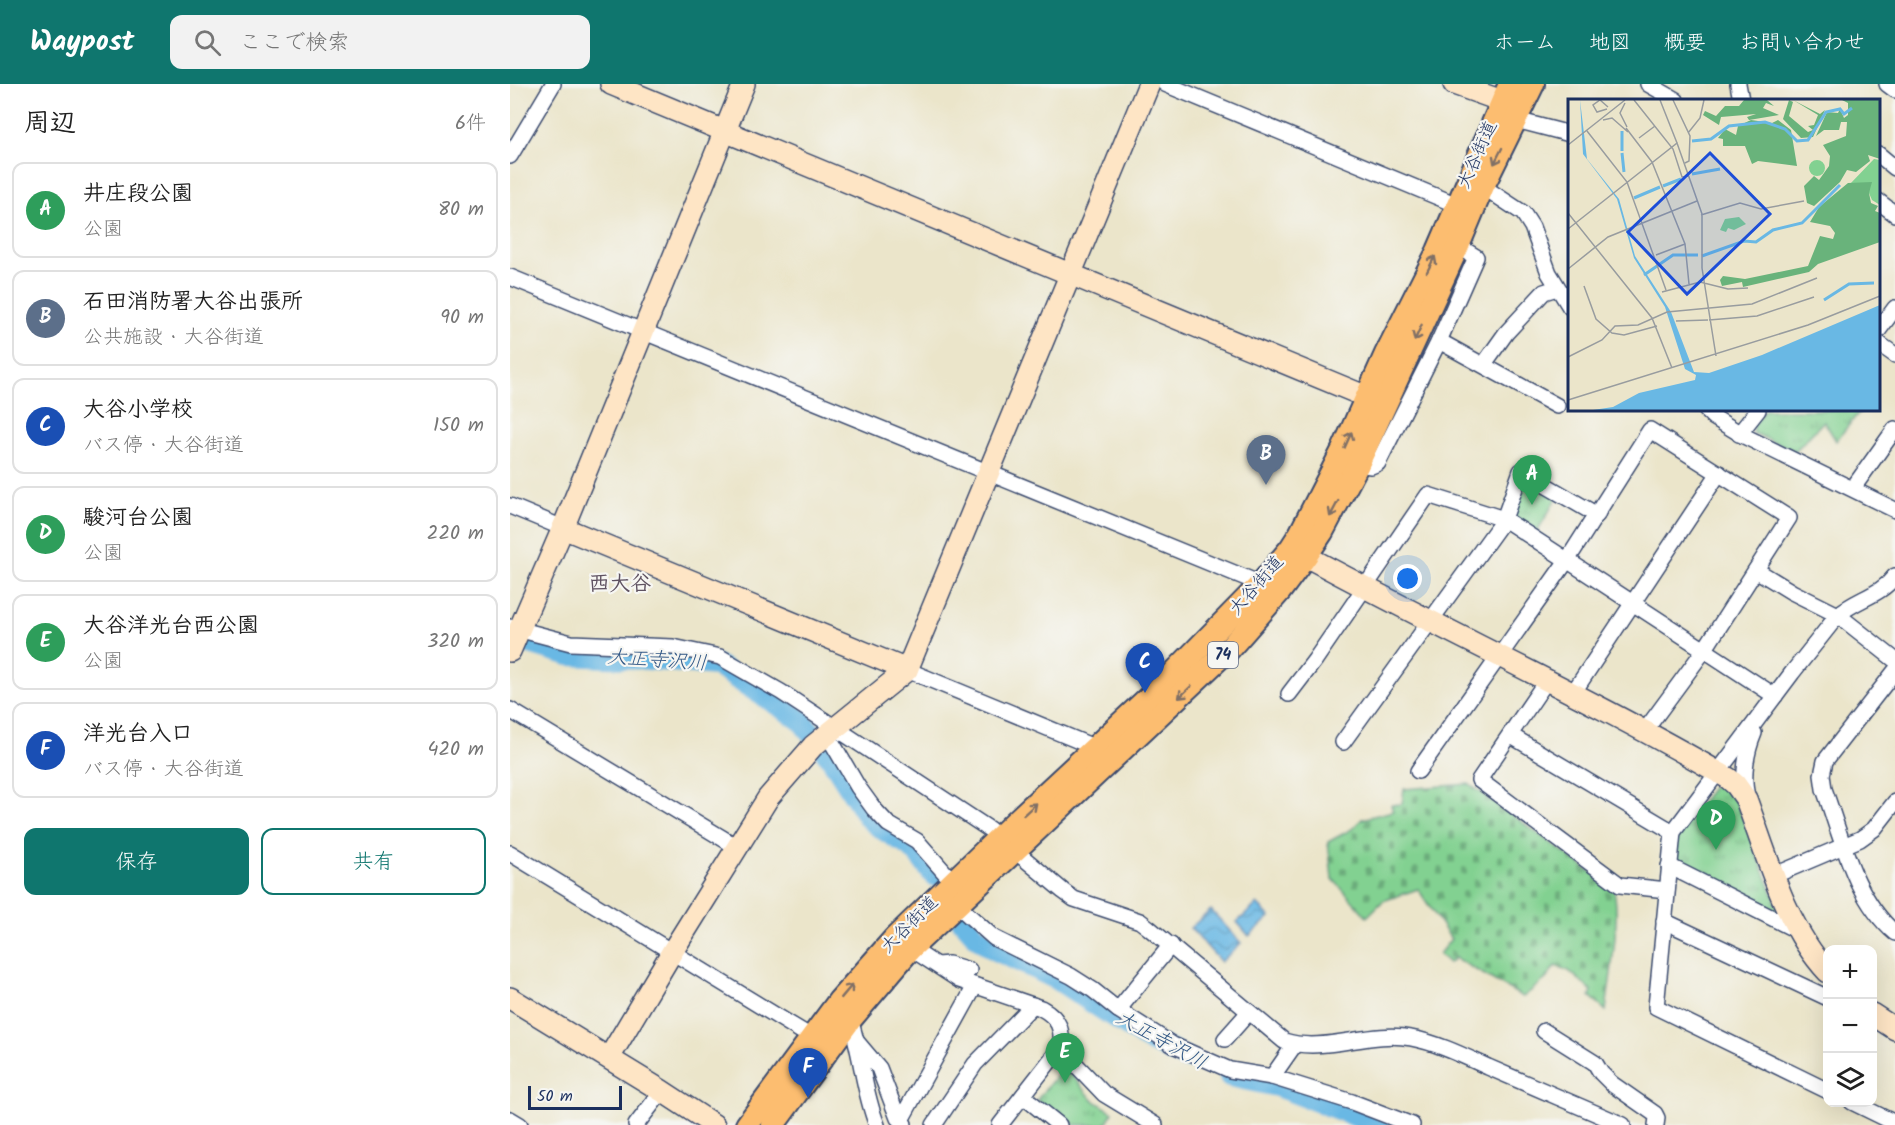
<!DOCTYPE html>
<html lang="ja">
<head>
<meta charset="utf-8">
<style>
  :root { --surface:#fff; --page:#f2f2f2; --text:#222; --muted:#767676; --line:#e0e0e0; --accent:#0f766e }
  body { margin:0; font-family:Kalam,"Klee One",sans-serif; background:var(--page); color:var(--text) }
  .controls { position:absolute; right:18px; bottom:18px; display:grid; overflow:hidden; border-radius:12px; box-shadow:0 6px 24px #0002 }
  .controls button { width:54px; height:54px; display:grid; place-items:center; padding:0; border:0; border-bottom:2px solid var(--line); background:var(--surface); color:var(--text); font:30px sans-serif }
  .scale { position:absolute; left:18px; bottom:15px; width:94px; box-sizing:border-box; padding-left:6px; border:3px solid #1b2f5e; border-top:0; font-size:16px; line-height:21px; white-space:nowrap; color:#1b2f5e; -webkit-text-stroke:4px #f6f6f2; paint-order:stroke }
  .you { position:absolute; left:898px; top:495px; width:21px; height:21px; margin:-15px; border:4px solid #fff; border-radius:50%; background:#1a73e8; box-shadow:0 0 0 9px #1a73e833 }
  .badge { display:grid; place-items:center; width:39px; height:39px; border-radius:50%; background:var(--accent); color:#fff; font-size:20px; font-weight:700 }
  .pin { position:absolute; translate:-50% -50px; filter:drop-shadow(0 2px 3px #0008) }
  .pin::after { content:''; position:absolute; top:32px; width:21px; height:18px; background:inherit; clip-path:polygon(0 0,100% 0,50% 100%) }
  .list { margin:0; padding:0; list-style:none }
  h2 { display:flex; justify-content:space-between; align-items:center; height:78px; margin:0; padding:0 24px; font-size:26px }
  h2 small { font-size:20px; font-weight:400; color:var(--muted) }
  .list li { display:grid; grid-template-columns:39px 1fr auto; gap:18px; align-items:center; box-sizing:border-box; height:96px; margin:0 12px 12px; padding:0 12px; border:2px solid var(--line); border-radius:12px }
  .list b { display:block; font-size:22px; white-space:nowrap }
  .list p { margin:0; font-size:20px; white-space:nowrap; color:var(--muted) }
  .list em { font-size:20px; font-style:normal; color:var(--muted) }
  .actions { display:flex; gap:12px; padding:18px 24px }
  .actions a { flex:1; padding:14px 0; border:2px solid var(--accent); border-radius:12px; text-align:center; font-size:21px; color:var(--accent) }
  .actions .main { background:var(--accent); color:#fff }
  .icon { flex:none; width:33px; height:33px; fill:none; stroke:currentColor; stroke-width:2; stroke-linecap:round; stroke-linejoin:round }
  .map { position:relative; flex:none; width:1385px; height:1041px; overflow:hidden }
  header { display:flex; align-items:center; gap:36px; box-sizing:border-box; height:84px; padding:0 30px; background:var(--accent); color:#fff }
  header strong { font-size:28px }
  nav { display:flex; gap:33px; margin-inline-start:auto; font-size:21px }
  .search { width:420px; height:54px; background:var(--page); display:flex; align-items:center; gap:15px; box-sizing:border-box; padding:0 21px; border-radius:12px; color:var(--muted); font-size:22px }
  main { display:flex }
  aside { flex:1; background:var(--surface) }
  .map>svg:first-child { display:block }
  .cemetery { fill:url(#cemetery-stones); stroke:#4e8078; stroke-width:1.5 }
  .park { fill:url(#park-tufts); stroke:#4e8078; stroke-width:1.5 }
  .water { fill:url(#water-waves); stroke:#4274a1; stroke-width:1.5 }
  .lines { fill:none; stroke-linecap:round; stroke-linejoin:round }
  .river { stroke:#69b8e4; stroke-width:22 }
  .street-casing { stroke:#3a4a6e; stroke-width:18 }
  .secondary-casing { stroke:#3a4a6e; stroke-width:24 }
  .primary-casing { stroke:#3a4a6e; stroke-width:26 }
  .street { stroke:#fff; stroke-width:15 }
  .secondary { stroke:#fee5c5; stroke-width:21 }
  .primary { stroke:#fcbd6f; stroke-width:22 }
  .oneway { stroke:#806f66 }
  .labels { text-anchor:middle; dominant-baseline:central; stroke-width:4.5; stroke-linejoin:round; paint-order:stroke }
  .shield { fill:#f6f6f2; stroke:#5d6b8a; stroke-width:1.5 }
  .shield-label { font-size:16px; font-weight:bold; fill:#1b2f5e }
  .street-label { font-size:18px; fill:#1b2f5e; stroke:#f6f6f2 }
  .water-label { font-size:20px; font-style:italic; fill:#325886; stroke:#f6f6f2 }
  .quarter-label { font-size:21px; font-weight:bold; fill:#5f5261; stroke:#f6f6f2 }
  .inset-river { fill:none; stroke:#69b8e4; stroke-width:3 }
  .inset-road { fill:none; stroke:#989c9f; stroke-width:1.5 }
  .view { fill:#1d4ed8; fill-opacity:0.15; stroke:#1d4ed8; stroke-width:3 }
  .inset-edge { fill:none; stroke:#1b2f5e; stroke-width:3 }
</style>
</head>
<body>
<header>
<strong>Waypost</strong>
<div class="search"><svg class="icon" aria-label="search" viewBox="0 0 24 24"><circle cx="10" cy="10" r="6"/><path d="M15 15l6 6"/></svg>ここで検索</div>
<nav><a>ホーム</a><a>地図</a><a>概要</a><a>お問い合わせ</a></nav>
</header>
<main>
<aside>
<h2>周辺<small>6件</small></h2>
<ul class="list">
<li><span class="badge" style="background:#2e9e5b">A</span><div><b>井庄段公園</b><p>公園</p></div><em>80 m</em></li>
<li><span class="badge" style="background:#5c6f8a">B</span><div><b>石田消防署大谷出張所</b><p>公共施設 · 大谷街道</p></div><em>90 m</em></li>
<li><span class="badge" style="background:#1a4fb4">C</span><div><b>大谷小学校</b><p>バス停 · 大谷街道</p></div><em>150 m</em></li>
<li><span class="badge" style="background:#2e9e5b">D</span><div><b>駿河台公園</b><p>公園</p></div><em>220 m</em></li>
<li><span class="badge" style="background:#2e9e5b">E</span><div><b>大谷洋光台西公園</b><p>公園</p></div><em>320 m</em></li>
<li><span class="badge" style="background:#1a4fb4">F</span><div><b>洋光台入口</b><p>バス停 · 大谷街道</p></div><em>420 m</em></li>
</ul>
<div class="actions"><a class="main">保存</a><a>共有</a></div>
</aside>
<div class="map">
<svg width="1385" height="1041" viewBox="0 0 1385 1041">
  <defs>
    <pattern id="cemetery-stones" width="16" height="16" patternUnits="userSpaceOnUse" patternTransform="scale(1.5)"><rect width="16" height="16" fill="#82d191"/><path d="M2 7V4a2 2 0 0 1 4 0v3zM10 15v-3a2 2 0 0 1 4 0v3z" fill="#6aaa7a"/></pattern>
    <pattern id="park-tufts" width="24" height="20" patternUnits="userSpaceOnUse" patternTransform="scale(1.5)"><rect width="24" height="20" fill="#82d191"/><path d="M3 7l-1-3M5 7V3M7 7l1-3M15 17l-1-3M17 17v-4M19 17l1-3" fill="none" stroke="#6aaa7a"/></pattern>
    <pattern id="water-waves" width="16" height="10" patternUnits="userSpaceOnUse" patternTransform="scale(1.5)"><rect width="16" height="10" fill="#69b8e4"/><path d="M0 5q4-4 8 0t8 0" fill="none" stroke="#5696bc"/></pattern>
  </defs>
  <rect width="100%" height="100%" fill="#f6f6f2"/>
  <filter id="ink" filterUnits="userSpaceOnUse"><feTurbulence type="fractalNoise" baseFrequency=".0167" numOctaves="2"/><feDisplacementMap in="SourceGraphic" scale="12" xChannelSelector="R" yChannelSelector="G"/><feConvolveMatrix kernelMatrix="1 2 1 2 8 2 1 2 1" color-interpolation-filters="sRGB"/></filter>
  <filter id="wash" filterUnits="userSpaceOnUse"><feTurbulence type="fractalNoise" baseFrequency=".008" numOctaves="4" result="noise"/><feDisplacementMap in="SourceGraphic" scale="24" xChannelSelector="R" yChannelSelector="G"/><feGaussianBlur stdDeviation="1.35" result="paint"/><feColorMatrix in="noise" values="0 0 0 0 0 0 0 0 0 0 0 0 0 0 0 0 0 1.4 0 .05"/><feComposite in="paint" operator="in"/></filter>
  <g filter="url(#wash)">
    <rect width="100%" height="100%" fill="#ebe5ca"/>
    <path class="cemetery" d="M959 700 1103 804C1112 828 1099 899 1096 927L1080 912 1082 907 1059 887 1045 882 1036 895 1013 913 945 874 939 879 929 870 941 855 908 805 873 817 857 833 822 794 818 758 842 745 852 735 883 727 881 721 892 720 894 705Z"/>
    <g class="park">
      <path d="M1254 326H1351L1326 357 1314 337 1285 367 1243 349V343Z"/>
      <path d="M1012 395 1048 412 1025 451 1001 436Z"/>
      <path d="M1206 699 1221 704 1270 828 1264 831 1166 781V750Z"/>
      <path d="M554 982 583 1016 603 1028 595 1041H558L527 1016Z"/>
    </g>
    <g class="water">
      <path d="M747 820 760 833 739 852 727 838Z"/>
      <path d="M701 826 731 859 711 878 680 844Z"/>
    </g>
    <g class="lines">
      <g class="river">
        <path d="M0 553 59 571 138 575 206 581 291 636 321 674 358 733C371 747 388 753 402 764 411 772 417 782 424 791"/>
        <path d="M451 835 466 852 484 865 547 895 642 958 676 974"/>
        <path d="M720 992 767 1002 870 1041"/>
      </g>
    </g>
  </g>
  <g filter="url(#ink)">
    <g class="lines">
      <g class="street-casing">
        <g id="street">
          <path d="M655 0 947 121"/>
          <path d="M1138 0 1166 16"/>
          <path d="M1228 0 1231 16"/>
          <path d="M1377 0 1385 6"/>
          <path d="M1006 36 1060 50"/>
          <path d="M1368 70 1385 84"/>
          <path d="M0 72 43 0"/>
          <path d="M966 98 1013 129 1022 143 1039 189 1060 223"/>
          <path d="M1368 117 1385 130"/>
          <path d="M0 193 751 500"/>
          <path d="M1368 247 1385 224"/>
          <path d="M929 257 1047 322"/>
          <path d="M1368 259 1385 271"/>
          <path d="M974 280 996 249 1034 208 1047 204"/>
          <path d="M1196 326 1203 333 1234 352 1385 426"/>
          <path d="M1229 350 1248 326"/>
          <path d="M848 380 861 382 868 379 929 257 966 173 948 162"/>
          <path d="M1343 404 1385 345"/>
          <path d="M0 422 53 444"/>
          <path d="M1246 486 1282 508 1328 531 1385 576"/>
          <path d="M0 543 61 559 163 563 210 573 271 608 479 745 553 807 564 815 630 837 639 844 774 957C815 970 859 946 901 954 928 959 954 972 978 983 1023 1002 1068 1022 1113 1041"/>
          <path d="M397 586 586 664"/>
          <path d="M1385 587 1315 677 1312 691 1314 705C1332 754 1344 814 1385 849"/>
          <path d="M1037 596 969 696 1110 801 1157 806"/>
          <path d="M1063 609 1209 389"/>
          <path d="M779 610 805 576 918 411 994 435 1265 612"/>
          <path d="M0 626 227 763"/>
          <path d="M317 650 348 703 364 725 378 740 407 757 443 798"/>
          <path d="M1000 651 1163 748"/>
          <path d="M833 658 994 435 1011 387 1087 431"/>
          <path d="M908 687 1058 475 1140 346 1279 434 1195 565 1134 648"/>
          <path d="M1237 713C1232 692 1236 668 1244 649"/>
          <path d="M0 769 301 953"/>
          <path d="M1159 782 1290 848"/>
          <path d="M1265 791 1350 755 1364 745 1385 718"/>
          <path d="M447 821 484 854 561 892 583 906 608 926 661 861"/>
          <path d="M1154 837 1318 914"/>
          <path d="M394 860 449 896 531 924C548 933 554 945 550 964L490 1041"/>
          <path d="M427 881 439 880 459 886"/>
          <path d="M608 926 663 961 720 986 762 993"/>
          <path d="M340 936C352 970 353 1007 367 1041"/>
          <path d="M1034 947 1085 979 1091 989 1102 1000 1145 1030 1147 1034 1146 1041"/>
          <path d="M715 955 739 928"/>
          <path d="M347 958 369 984 388 1034 394 1040"/>
          <path d="M785 960 762 993 842 1018 902 1041"/>
          <path d="M550 964 594 1010 645 1041"/>
          <path d="M1318 1007 1146 923 1163 748 1282 589 1328 531C1346 515 1370 512 1385 492"/>
          <path d="M513 1012 549 1041"/>
          <path d="M1342 1018 1385 1039"/>
          <path d="M0 1035 10 1041"/>
          <path d="M391 1036 465 902"/>
          <path d="M126 1041 152 1007"/>
          <path d="M424 1041 465 980 523 921"/>
        </g>
      </g>
      <g class="secondary-casing">
        <g id="secondary">
          <path d="M101 0 857 313"/>
          <path d="M944 0 992 17"/>
          <path d="M53 444 397 586"/>
          <path d="M781 464C925 543 1076 611 1218 694L1226 701 1236 715C1257 772 1276 844 1318 888"/>
          <path d="M0 567 53 444 234 0"/>
          <path d="M0 914 152 1007 204 1041"/>
          <path d="M1362 930 1385 945"/>
          <path d="M99 974 162 868 258 714 303 662 397 586 639 0"/>
        </g>
      </g>
      <g class="primary-casing">
        <g id="primary">
          <path d="M237 1041 329 917 385 854 505 738 651 602 751 500 781 464 790 450 833 366 876 270 928 167 1000 0"/>
          <path d="M263 1041 340 936 400 865 719 565 770 507 796 472 812 448 848 380 948 162 973 102 1023 0"/>
        </g>
      </g>
      <use href="#street" class="street"/>
      <use href="#secondary" class="secondary"/>
      <use href="#primary" class="primary"/>
    </g>
    <defs><path id="oneway-shaft" d="M-6 0H5M1.5-3L5.5 0L1.5 3" fill="none" stroke-width="1.6" stroke-linecap="round" stroke-linejoin="round" transform="scale(1.5)"/></defs>
    <g class="oneway">
      <use href="#oneway-shaft" transform="translate(988 72) rotate(117)"/>
      <use href="#oneway-shaft" transform="translate(921 180) rotate(-63)"/>
      <use href="#oneway-shaft" transform="translate(908 249) rotate(114)"/>
      <use href="#oneway-shaft" transform="translate(838 356) rotate(-66)"/>
      <use href="#oneway-shaft" transform="translate(824 425) rotate(118)"/>
      <use href="#oneway-shaft" transform="translate(675 608) rotate(136)"/>
      <use href="#oneway-shaft" transform="translate(520 725) rotate(-42)"/>
      <use href="#oneway-shaft" transform="translate(337 907) rotate(-50)"/>
    </g>
  </g>
  <g class="labels">
    <rect class="shield" x="698" y="558" width="30" height="26" rx="4.5"/>
    <g class="shield-label">
      <text x="713" y="571">74</text>
    </g>
    <g class="street-label">
      <text transform="translate(968 71) rotate(-66)">大谷街道</text>
      <text transform="translate(747 502) rotate(-49)">大谷街道</text>
      <text transform="translate(400 841) rotate(-45)">大谷街道</text>
    </g>
    <g class="water-label">
      <text transform="translate(147 577) rotate(4)">大正寺沢川</text>
      <text transform="translate(651 957) rotate(29)">大正寺沢川</text>
    </g>
    <g class="quarter-label">
      <text x="110" y="500">西大谷</text>
    </g>
  </g>
  <g transform="translate(1058 15)">
    <rect width="312" height="312" fill="#ebe5ca"/>
    <path d="M306 60 312 61V106L304 101 298 87 282 85ZM241 69a8 8 0 1 1 16 0a8 8 0 1 1-16 0Z" fill="#82d191"/>
    <path d="M176 1H199L206 7 198 4 195 9 211 16 181 21 179 18 188 15 153 18 151 26 135 16 137 12 148 17 157 7H171ZM221 1 225 3 221 17 240 33 245 31 240 27 246 26 250 16 225 1 252 15 257 11 245 38 233 39 215 20ZM274 1H312V60L300 56 302 62 288 73 279 71 272 83 246 107 239 104 236 87 246 77 251 81 261 67 262 57 255 46 278 37 279 23H273L271 31H256L248 37 259 13 270 14 272 10 276 19 280 16V4ZM183 21 204 24 210 21 223 31 229 67 190 62 184 65 177 47H155V40L150 39 157 30 168 36 170 27ZM304 83 301 94 303 104 310 107 307 112 312 114V143L250 165 241 173 175 188 174 183 154 187 152 181 155 177 177 180 240 167 252 137 265 140 267 134 262 127 242 123 251 108 280 84Z" fill="#69b37b"/>
    <path d="M171 118 178 125 166 131 160 129 158 133 152 131 157 120Z" fill="#82d191"/>
    <path d="M12 1 19 60 51 100 67 157 103 213 126 273 141 274 194 256 312 206V311H25L45 308 71 294 127 281 128 276 117 270 97 208 66 159 49 100 15 55Z" fill="#69b8e4"/>
    <path class="inset-river" d="M54 32V52M124 42 143 40 161 27 197 23 217 30 229 42 240 41 258 13 272 10 276 15 284 9M54 54 56 73M124 75 152 70M95 87 113 80M66 99 92 88M134 157 176 142 188 143 205 131 234 124 272 86M76 176 105 156H130M256 201 281 185 306 184"/>
    <path class="inset-road" d="M66 1 105 50 114 78 120 77M105 1 122 37 121 62 117 64M57 4 52 14 59 28M39 10 29 13 25 6 32 1 40 8M35 21 44 19 60 33M58 29 84 63M19 32 59 83 98 191M120 34 132 19 136 1M71 39 87 27M109 44 134 115V169L148 257M0 46 57 1M84 63 117 145 121 185M0 114 84 219 104 269M133 116 172 104 193 110 236 102M0 130 109 44 92 1M88 156 117 145M0 170 40 138 129 102M16 187 28 220 44 234 56 236 89 227M94 193 132 183 160 190 180 189M141 221 189 217 246 198M108 222 140 221M0 258 34 241 47 227 70 226 99 213 184 205 249 179M0 301 240 226 312 197"/>
    <path class="view" d="M142 54 202 115 119 195 60 133Z"/>
    <rect width="312" height="312" class="inset-edge"/>
  </g>
</svg>
<div class="controls">
<button>+</button>
<button>−</button>
<button><svg class="icon" aria-label="layers" viewBox="0 0 24 24"><path d="M12 4l9 5-9 5-9-5zM3 14l9 5 9-5"/></svg></button>
</div>
<div class="scale">50 m</div>
<div class="you"></div>
<div class="pin badge" style="left:1022px;top:421px;background:#2e9e5b">A</div>
<div class="pin badge" style="left:756px;top:401px;background:#5c6f8a">B</div>
<div class="pin badge" style="left:635px;top:609px;background:#1a4fb4">C</div>
<div class="pin badge" style="left:1206px;top:766px;background:#2e9e5b">D</div>
<div class="pin badge" style="left:555px;top:999px;background:#2e9e5b">E</div>
<div class="pin badge" style="left:298px;top:1014px;background:#1a4fb4">F</div>
</div>
</main>
</body>
</html>
